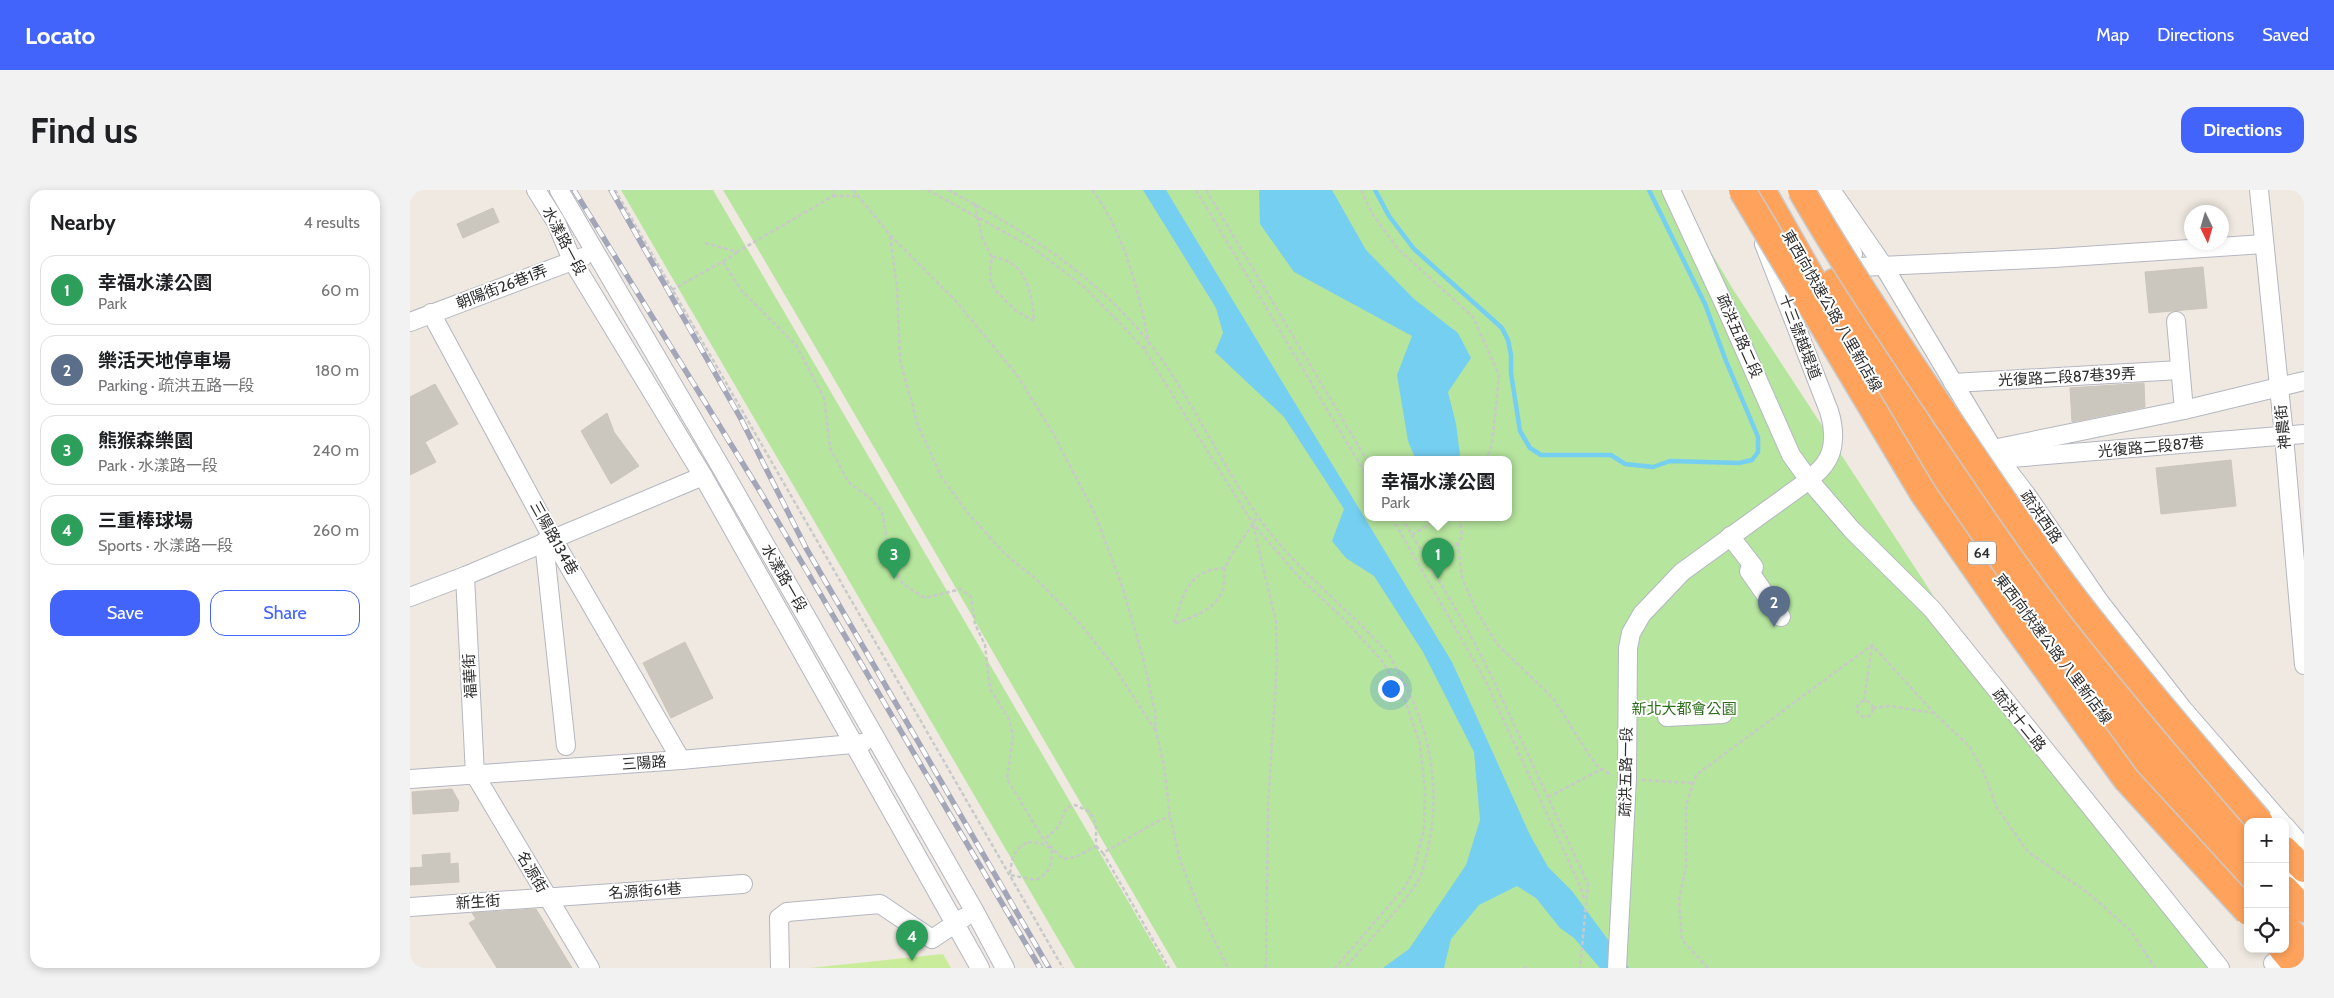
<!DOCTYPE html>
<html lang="en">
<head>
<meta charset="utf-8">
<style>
  :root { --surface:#fff; --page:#f2f2f2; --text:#202124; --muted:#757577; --line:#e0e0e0; --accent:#4264fb }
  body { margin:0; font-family:Cabin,"Noto Sans TC",sans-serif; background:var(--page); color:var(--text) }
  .controls { position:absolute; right:15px; bottom:15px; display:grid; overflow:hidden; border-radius:10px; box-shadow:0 2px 8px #0003 }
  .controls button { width:45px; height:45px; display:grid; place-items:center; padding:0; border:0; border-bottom:1px solid var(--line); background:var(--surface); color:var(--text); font:25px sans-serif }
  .compass { position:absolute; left:1774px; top:15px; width:45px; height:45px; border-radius:50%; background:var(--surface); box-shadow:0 2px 8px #0003; rotate:175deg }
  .you { position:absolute; left:980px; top:498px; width:18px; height:18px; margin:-12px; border:4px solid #fff; border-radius:50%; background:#1a73e8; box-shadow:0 0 0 8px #1a73e833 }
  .badge { display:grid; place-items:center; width:32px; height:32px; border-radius:50%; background:var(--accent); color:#fff; font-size:16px; font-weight:700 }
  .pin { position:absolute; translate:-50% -41px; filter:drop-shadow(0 1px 2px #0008) }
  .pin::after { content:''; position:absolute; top:26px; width:18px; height:15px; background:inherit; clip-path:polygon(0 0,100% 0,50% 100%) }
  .popup { position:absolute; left:954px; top:266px; width:148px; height:65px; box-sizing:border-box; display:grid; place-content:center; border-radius:10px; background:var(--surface); filter:drop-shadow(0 1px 4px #0005); font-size:16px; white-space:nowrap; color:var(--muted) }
  .popup b { font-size:19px; color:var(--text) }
  .popup::after { content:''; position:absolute; left:50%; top:100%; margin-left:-10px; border:10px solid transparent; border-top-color:var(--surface) }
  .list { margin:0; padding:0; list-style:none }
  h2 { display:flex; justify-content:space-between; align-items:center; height:65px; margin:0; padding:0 20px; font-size:21px }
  h2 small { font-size:16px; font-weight:400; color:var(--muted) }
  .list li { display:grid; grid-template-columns:32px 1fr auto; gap:15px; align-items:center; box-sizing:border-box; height:70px; margin:0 10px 10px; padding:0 10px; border:1px solid var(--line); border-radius:15px }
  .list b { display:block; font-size:19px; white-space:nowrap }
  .list p { margin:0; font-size:16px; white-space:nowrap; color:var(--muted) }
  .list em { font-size:16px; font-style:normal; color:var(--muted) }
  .actions { display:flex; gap:10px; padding:15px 20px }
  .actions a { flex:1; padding:11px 0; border:1px solid var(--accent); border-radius:15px; text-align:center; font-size:18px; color:var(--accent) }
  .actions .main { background:var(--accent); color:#fff }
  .icon { flex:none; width:28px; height:28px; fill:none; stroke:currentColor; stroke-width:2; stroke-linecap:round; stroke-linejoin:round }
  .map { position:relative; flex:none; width:1894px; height:778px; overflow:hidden; border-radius:15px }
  header { display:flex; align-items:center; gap:30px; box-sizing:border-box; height:70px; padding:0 25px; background:var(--accent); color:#fff }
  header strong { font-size:24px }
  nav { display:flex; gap:28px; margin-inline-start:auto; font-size:18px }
  .intro { display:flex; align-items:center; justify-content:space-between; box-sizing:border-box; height:120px; padding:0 30px }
  h1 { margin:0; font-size:35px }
  .button { padding:12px 22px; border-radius:15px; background:var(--accent); color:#fff; font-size:18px; font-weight:700 }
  main { display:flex; gap:30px; padding:0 30px }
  aside { flex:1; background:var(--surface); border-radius:15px; box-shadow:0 2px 8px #0003 }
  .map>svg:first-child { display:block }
  .green { fill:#b6e59e; fill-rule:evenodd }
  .pitch { fill:#c9ec9a }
  .water { fill:#75cff0 }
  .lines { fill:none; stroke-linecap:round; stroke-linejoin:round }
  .stream { stroke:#75cff0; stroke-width:4.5 }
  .building { fill:#cbc7bf; stroke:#cbc5ba }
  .minor-casing { stroke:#b4b7c1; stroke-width:20 }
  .highway-casing { stroke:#c9c9c9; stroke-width:29 }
  .path { stroke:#c9c9c9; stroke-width:2.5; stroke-dasharray:4 2.5; stroke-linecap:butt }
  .minor { stroke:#fff; stroke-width:18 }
  .highway { stroke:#ffa35c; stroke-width:26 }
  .rail-casing { stroke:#a3a6b8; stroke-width:5.5 }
  .rail { stroke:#fff; stroke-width:4; stroke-dasharray:11; stroke-linecap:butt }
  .highway-bridge-casing { stroke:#c9c9c9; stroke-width:29; stroke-linecap:butt }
  .highway-bridge { stroke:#ffa35c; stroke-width:26 }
  .labels { text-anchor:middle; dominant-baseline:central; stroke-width:4; stroke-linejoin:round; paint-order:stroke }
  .shield { fill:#fff; stroke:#6d6d6d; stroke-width:1 }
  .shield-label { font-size:14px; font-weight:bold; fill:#2e2e2e }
  .street-label { font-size:15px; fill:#2e2e2e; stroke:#fff }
  .park-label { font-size:15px; fill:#2c6e1b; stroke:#fff }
</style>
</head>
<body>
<header>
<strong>Locato</strong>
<nav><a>Map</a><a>Directions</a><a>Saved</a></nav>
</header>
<div class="intro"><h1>Find us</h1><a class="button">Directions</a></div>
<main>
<aside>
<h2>Nearby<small>4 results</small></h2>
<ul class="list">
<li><span class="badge" style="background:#2e9e5b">1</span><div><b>幸福水漾公園</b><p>Park</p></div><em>60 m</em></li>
<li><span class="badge" style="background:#5c6f8a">2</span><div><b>樂活天地停車場</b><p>Parking · 疏洪五路一段</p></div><em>180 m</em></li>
<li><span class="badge" style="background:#2e9e5b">3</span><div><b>熊猴森樂園</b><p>Park · 水漾路一段</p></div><em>240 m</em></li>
<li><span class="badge" style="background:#2e9e5b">4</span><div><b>三重棒球場</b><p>Sports · 水漾路一段</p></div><em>260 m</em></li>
</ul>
<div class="actions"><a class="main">Save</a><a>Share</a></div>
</aside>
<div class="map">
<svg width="1894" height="778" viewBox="0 0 1894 778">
  <rect width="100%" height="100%" fill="#efe9e1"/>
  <g class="green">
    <path d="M211 0H303L757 778H665Z"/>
    <path d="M313 0H1264L1324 101 1572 480 1803 778H767C615 519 466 258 313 0ZM958 270H1098V328H958Z"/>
  </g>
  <path class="pitch" d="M533 764 541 778H400Z"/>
  <g class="water">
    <path d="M733 0H756L1042 472 1120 645 1138 677 1162 701 1219 778H1190L1164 748 1150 738 1126 708 1107 696 1069 715 1041 749 1034 778H973L999 759 1056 675 1070 630 1064 562 1013 462 964 386 936 368 922 351 934 319 874 227 805 162 813 143 806 118Z"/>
    <path d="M849 0H922L956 60 1004 109 1048 143 1061 168 1038 202 1046 234 1050 265 1045 270H1006L998 251 987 185 1002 146 884 82 850 34Z"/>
  </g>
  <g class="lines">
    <path class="stream" d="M965 0 979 26 1004 59 1092 138 1098 150 1101 165V183L1110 241 1120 258 1131 265H1201L1215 274 1243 277 1260 271 1329 273 1342 270 1348 262V247L1316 171 1295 114 1239 0"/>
  </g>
  <g class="building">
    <path d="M83 18 89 32 53 48 47 34Z"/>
    <path d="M1793 77 1797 118 1739 123 1735 82Z"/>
    <path d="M1734 193 1735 217 1662 232 1660 198Z"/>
    <path d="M25 194 48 234 15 252 26 272 0 285V207Z"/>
    <path d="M197 223 204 242 229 276 201 294 171 241Z"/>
    <path d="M1821 270 1826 316 1751 324 1746 278Z"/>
    <path d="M275 452 303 508 261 528 233 473Z"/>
    <path d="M42 599 49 612 48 621 3 624 2 602Z"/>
    <path d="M40 663V674L48 673 49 692 0 695V678L13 677 12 665Z"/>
    <path d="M126 719 162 778H87L59 733 66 729 62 723Z"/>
  </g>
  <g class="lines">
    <g class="minor-casing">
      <g id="minor">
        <path d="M126 0 146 32 162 70 293 286 570 778"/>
        <path d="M149 0 312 279 565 722 595 778"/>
        <path d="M1261 0 1316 118 1381 265 1399 290 1442 340 1522 419 1810 778"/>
        <path d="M1421 0 1473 75 1589 269 1616 304 1689 411 1772 518 1871 632"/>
        <path d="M1849 0 1874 246 1894 475"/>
        <path d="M1412 3 1443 64"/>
        <path d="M1449 77 1644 68 1854 54"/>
        <path d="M21 123 143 349 271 570"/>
        <path d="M1766 131 1774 220"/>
        <path d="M0 132 173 67"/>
        <path d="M1543 193 1770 180"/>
        <path d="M1583 259 1774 220 1894 191"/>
        <path d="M1589 269 1894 244"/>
        <path d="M1320 346 1344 377"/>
        <path d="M134 352 156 556"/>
        <path d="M1339 381 1371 427"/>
        <path d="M55 386 65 585 180 778"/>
        <path d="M0 407 55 386 293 286"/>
        <path d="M1257 527 1313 524"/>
        <path d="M0 589 271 570 453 553"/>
        <path d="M1875 636 1894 658"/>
        <path d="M1875 677 1894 697"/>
        <path d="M0 717 333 694"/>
        <path d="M1863 773 1868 778"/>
        <path d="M370 777 369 728 377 722 470 714 522 749 555 727"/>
        <path d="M1207 778 1217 589 1218 458 1221 443 1232 424 1272 382 1399 290C1405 284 1412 279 1416 272 1426 258 1424 236 1419 221L1354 54"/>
      </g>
    </g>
    <g class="highway-casing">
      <g id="highway">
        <path d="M1352 0 1443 161 1543 321 1605 410 1676 506 1838 693"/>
        <path d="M1424 92 1512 240 1626 399 1692 487 1838 660"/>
        <path d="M1875 660 1894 679"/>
        <path d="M1875 699 1894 719"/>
        <path d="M1875 736 1894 756"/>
        <path d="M1872 759 1888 778"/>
      </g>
    </g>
    <g class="path">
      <path d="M205 0 653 778"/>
      <path d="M443 0 480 45 545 110 607 185 644 245 685 324 712 396 733 468 745 521 746 541 754 576 760 626 770 670 791 723 818 778"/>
      <path d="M518 0 623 58 673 96 709 132 734 159 843 334 888 386 936 431 973 472 995 510 1010 554 1015 601 1014 640 1003 682 995 697 925 778"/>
      <path d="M538 0C625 46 707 99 761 183 791 230 816 280 847 325 881 375 934 415 975 460 983 469 987 481 993 491 1022 544 1032 607 1016 666 1014 673 1013 683 1009 689 989 722 959 749 935 778"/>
      <path d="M682 0C715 43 728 101 739 153L734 159"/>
      <path d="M786 0 958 288"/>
      <path d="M796 0 958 272"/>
      <path d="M951 0 963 25 988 59 1063 127 1089 185 1082 254 1076 270"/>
      <path d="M423 6H448"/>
      <path d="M565 14 572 48 582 67 580 80 581 92 586 101 606 121 624 131C622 102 616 70 582 67"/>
      <path d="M480 46 487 97 490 170 508 236 532 288 557 322 594 363 628 391 673 437 705 478 745 540"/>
      <path d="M295 53 327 62 423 6 424 0"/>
      <path d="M313 72 332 101 386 155 414 208 420 258 438 292 460 308 472 322 481 373 493 394 515 408 551 399 561 407 565 434 575 455 580 499 599 529 603 546 597 589 634 650 653 669 666 667 686 656V634L680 622 665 615 656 618 649 636 634 650"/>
      <path d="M262 100 324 65 327 62"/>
      <path d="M982 328 1075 490 1171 698 1174 710"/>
      <path d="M992 328 1055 435 1083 489 1178 694 1170 778"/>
      <path d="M843 335 866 432 867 473 858 615 856 778"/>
      <path d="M1002 345 1029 328"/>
      <path d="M1048 353 1052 388 1066 420 1087 454 1143 508 1185 574 1202 586"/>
      <path d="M1019 374 1048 353 1052 347 1050 328"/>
      <path d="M815 378C778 380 774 403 764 434 782 427 806 420 813 399 815 392 813 382 816 376 823 359 838 343 847 327"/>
      <circle cx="1455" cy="519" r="8"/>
      <path d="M1454 511 1462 456"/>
      <path d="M1463 518 1480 516 1523 523"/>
      <path d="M1232 590 1283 593"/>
      <path d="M1138 607 1192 579"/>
      <path d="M618 652 630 653 642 659C641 676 641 682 626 690L600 685C602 668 602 661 618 652Z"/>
      <path d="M686 656 693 663 746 632 760 626"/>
      <path d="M693 663 759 778"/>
      <path d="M1113 778H1118"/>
      <path d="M1298 778 1272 750 1269 710 1276 676V615L1286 585 1462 455 1524 523 1560 557 1573 581 1587 618 1618 662 1678 703 1720 740 1745 778"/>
    </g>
    <use href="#minor" class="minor"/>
    <use href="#highway" class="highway"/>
    <g class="rail-casing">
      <g id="rail">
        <path d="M164 0 351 303 630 778"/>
        <path d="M201 0 331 229 396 358 639 778"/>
      </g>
    </g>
    <use href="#rail" class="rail"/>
    <g class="highway-bridge-casing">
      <g id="highway-bridge">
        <path d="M1332 0 1513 303 1604 434 1716 589 1838 722"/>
        <path d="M1391 0C1429 66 1471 129 1513 192 1566 270 1618 350 1676 424 1732 495 1790 563 1850 632"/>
      </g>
    </g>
    <use href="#highway-bridge" class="highway-bridge"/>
  </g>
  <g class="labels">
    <rect class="shield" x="1558" y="351.5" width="28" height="23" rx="4"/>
    <g class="shield-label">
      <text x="1572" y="363">64</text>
    </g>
    <g class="street-label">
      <text transform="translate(154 51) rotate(62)">水漾路一段</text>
      <text transform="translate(92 97) rotate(-21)">朝陽街26巷1弄</text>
      <text transform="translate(1422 121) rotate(60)">東西向快速公路 八里新店線</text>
      <text transform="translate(1329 146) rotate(66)">疏洪五路二段</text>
      <text transform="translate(1390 147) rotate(69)">十三號越堤道</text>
      <text transform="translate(1657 187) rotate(-3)">光復路二段87巷39弄</text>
      <text transform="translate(1873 237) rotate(-96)">神農街</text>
      <text transform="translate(1741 257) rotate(-5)">光復路二段87巷</text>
      <text transform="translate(1631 327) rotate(55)">疏洪西路</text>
      <text transform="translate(144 348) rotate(61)">三陽路134巷</text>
      <text transform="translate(374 388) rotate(60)">水漾路一段</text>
      <text transform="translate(1643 459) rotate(53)">東西向快速公路 八里新店線</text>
      <text transform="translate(60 486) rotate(-93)">福華街</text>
      <text transform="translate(1609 530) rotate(51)">疏洪十二路</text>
      <text transform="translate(234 573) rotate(-4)">三陽路</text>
      <text transform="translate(1216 582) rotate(-89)">疏洪五路一段</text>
      <text transform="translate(122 682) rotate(59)">名源街</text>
      <text transform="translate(235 701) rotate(-4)">名源街61巷</text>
      <text transform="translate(68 712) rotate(-4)">新生街</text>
    </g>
    <g class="park-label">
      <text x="1274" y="519">新北大都會公園</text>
    </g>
  </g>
</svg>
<div class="controls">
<button>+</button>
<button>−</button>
<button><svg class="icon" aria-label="locate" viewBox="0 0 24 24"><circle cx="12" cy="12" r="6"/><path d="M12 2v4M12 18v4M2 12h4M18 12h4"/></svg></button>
</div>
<svg class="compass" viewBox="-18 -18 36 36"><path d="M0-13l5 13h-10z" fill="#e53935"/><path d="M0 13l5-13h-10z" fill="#757577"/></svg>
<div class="you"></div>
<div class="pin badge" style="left:1028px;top:389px;background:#2e9e5b">1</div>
<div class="popup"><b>幸福水漾公園</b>Park</div>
<div class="pin badge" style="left:1364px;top:437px;background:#5c6f8a">2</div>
<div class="pin badge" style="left:484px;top:389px;background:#2e9e5b">3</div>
<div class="pin badge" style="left:502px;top:771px;background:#2e9e5b">4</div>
</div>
</main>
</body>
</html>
